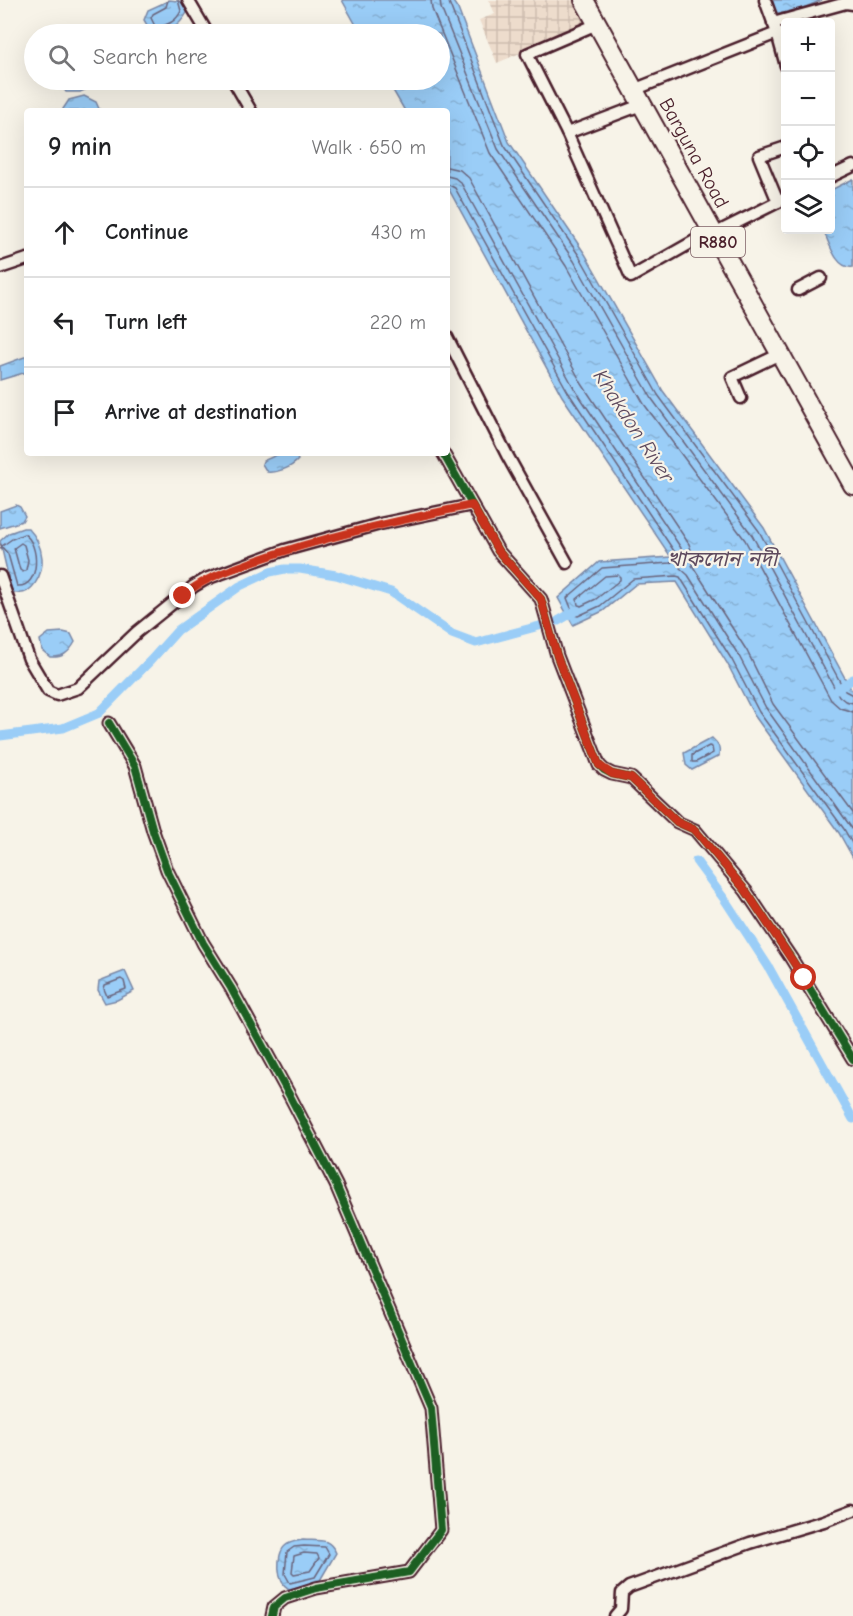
<!DOCTYPE html>
<html lang="en">
<head>
<meta charset="utf-8">
<style>
  :root { --surface:#fff; --page:#f2f2f2; --text:#202124; --muted:#757577; --line:#e0e0e0 }
  body { margin:0; font-family:"Comic Neue","Noto Sans Bengali",sans-serif; background:var(--page); color:var(--text) }
  .controls { position:absolute; right:18px; top:18px; display:grid; overflow:hidden; border-radius:6px; box-shadow:0 6px 24px #0002 }
  .controls button { width:54px; height:54px; display:grid; place-items:center; padding:0; border:0; border-bottom:2px solid var(--line); background:var(--surface); color:var(--text); font:30px sans-serif }
  .stop { position:absolute; width:18px; height:18px; margin:-14px; border:4px solid #c8321e; border-radius:50%; background:#fff }
  .stop.end { background:#c8321e; border-color:#fff; box-shadow:0 2px 6px #0008 }
  .list { margin:0; padding:0; list-style:none }
  h2 { display:flex; justify-content:space-between; align-items:center; height:78px; margin:0; padding:0 24px; font-size:26px }
  h2 small { font-size:20px; font-weight:400; color:var(--muted) }
  .list li { display:grid; grid-template-columns:39px 1fr auto; gap:18px; align-items:center; box-sizing:border-box; height:90px; padding:0 24px; border-top:2px solid var(--line) }
  .list b { display:block; font-size:22px; white-space:nowrap }
  .list em { font-size:20px; font-style:normal; color:var(--muted) }
  .icon { flex:none; width:33px; height:33px; fill:none; stroke:currentColor; stroke-width:2; stroke-linecap:round; stroke-linejoin:round }
  .map { position:relative; flex:none; width:853px; height:1616px; overflow:hidden }
  .search { position:absolute; background:var(--surface); box-shadow:0 6px 24px #0002; left:24px; top:24px; width:426px; height:66px; display:flex; align-items:center; gap:15px; box-sizing:border-box; padding:0 21px; border-radius:33px; color:var(--muted); font-size:22px }
  .panel { position:absolute; background:var(--surface); box-shadow:0 6px 24px #0002; left:24px; top:108px; width:426px; height:348px; border-radius:6px }
  .map>svg:first-child { display:block }
  .industrial { fill:url(#industrial-grid) }
  .water { fill:url(#water-ripples); stroke:#7a87a5; stroke-width:1.5 }
  .lines { fill:none; stroke-linecap:round; stroke-linejoin:round }
  .shore { stroke:#6a657d; stroke-width:1.5 }
  .canal { stroke:#9acdf7; stroke-width:9 }
  .minor-casing { stroke:#4a1f2b; stroke-width:15 }
  .primary-casing { stroke:#4a1f2b; stroke-width:22 }
  .minor { stroke:#f7f3e8; stroke-width:10 }
  .primary { stroke:#f7f3e8; stroke-width:18 }
  .cycleway-casing { stroke:#f7f3e8; stroke-width:11 }
  .cycleway { stroke:#1b5e20; stroke-width:8 }
  .route { stroke:#c8321e; stroke-width:8 }
  .labels { text-anchor:middle; dominant-baseline:central; stroke-width:4.5; stroke-linejoin:round; paint-order:stroke }
  .shield { fill:#f7f3e8; stroke:#7e5f64; stroke-width:1.5 }
  .shield-label { font-size:18px; font-weight:bold; fill:#4a1f2b }
  .street-label { font-size:20px; fill:#4a1f2b; stroke:#f7f3e8 }
  .water-label { font-size:21px; font-style:italic; fill:#5e4a5e; stroke:#f7f3e8 }
</style>
</head>
<body>
<div class="map">
<svg width="853" height="1616" viewBox="0 0 853 1616">
  <defs>
    <pattern id="industrial-grid" width="8" height="8" patternUnits="userSpaceOnUse" patternTransform="scale(1.5)"><rect width="8" height="8" fill="#eddccc"/><path d="M0 4h8M4 0v8" fill="none" stroke="#cdbcaf"/></pattern>
    <pattern id="water-ripples" width="26" height="14" patternUnits="userSpaceOnUse" patternTransform="scale(1.5)"><rect width="26" height="14" fill="#9acdf7"/><path d="M2 4q2-2 4 0t4 0M15 11q2-2 4 0t4 0" fill="none" stroke="#86b0d4"/></pattern>
  </defs>
  <rect width="100%" height="100%" fill="#f7f3e8"/>
  <filter id="ink" filterUnits="userSpaceOnUse"><feTurbulence type="fractalNoise" baseFrequency=".0167" numOctaves="2"/><feDisplacementMap in="SourceGraphic" scale="12" xChannelSelector="R" yChannelSelector="G"/><feConvolveMatrix kernelMatrix="1 2 1 2 8 2 1 2 1" color-interpolation-filters="sRGB"/></filter>
  <g filter="url(#ink)">
    <path class="industrial" d="M489 0H577L590 23 497 63 479 20 495 14Z"/>
    <g class="water">
      <path d="M170 0 184 2 188 11C179 27 169 33 151 32L144 20 148 10Z"/>
      <path d="M342 0H452L458 9 509 142 585 254 663 391 764 528 853 693V858L839 833 754 715 727 663 677 582 636 584 603 611 573 625 558 598 599 562 671 557 562 396 447 186V111H405L387 80H440V34H361Z"/>
      <path d="M769 0H822C808 6 789 16 775 12Z"/>
      <path d="M61 80H89V88L80 92H66L60 83Z"/>
      <path d="M84 96 96 102 100 111H63V109L69 100Z"/>
      <path d="M853 179V267C836 270 829 242 823 230H830L831 190Z"/>
      <path d="M27 356V372L0 380V366Z"/>
      <path d="M281 453H295L298 460C291 468 277 473 267 472L262 464 263 461Z"/>
      <path d="M16 505 20 507 25 516 22 521 0 528V511Z"/>
      <path d="M23 528H28C36 536 41 547 42 558 44 574 31 599 13 592L11 588 0 541 9 533Z"/>
      <path d="M63 632 71 634 75 642C69 653 62 658 50 657L42 650 40 640 49 633Z"/>
      <path d="M712 738C718 743 721 748 719 756L692 770 686 765 684 753Z"/>
      <path d="M125 971 134 991 117 1000 105 1003 98 990 99 981Z"/>
      <path d="M303 1540C319 1541 329 1537 336 1553L319 1582 289 1589C276 1582 276 1554 285 1546 290 1541 297 1541 303 1540Z"/>
    </g>
    <g class="lines">
      <g class="shore">
        <path d="M168 0 166 7 153 14 151 18 156 28C167 25 176 22 181 11L178 0"/>
        <path d="M431 0 432 9 490 153 566 266 644 404 745 540 831 700 840 708 853 712"/>
        <path d="M440 0 441 8 498 149 574 261 652 399 752 535 839 696 845 701 853 703"/>
        <path d="M448 0 504 145 580 257 658 395 759 531 845 691 853 695"/>
        <path d="M447 167 460 170 469 178 582 384 689 544 692 553V565L747 651 773 704 853 813"/>
        <path d="M447 176 455 178 461 183 574 388 681 548 684 557 680 568 688 575 739 656 766 708 853 830"/>
        <path d="M447 184 455 188 568 392 676 554 675 560 670 563 602 568 567 598 574 615 578 616 600 606 633 579 676 576 680 577 732 660 759 712 844 829 853 845"/>
        <path d="M21 543 24 545 28 560 26 570 23 572 20 570 14 548Z"/>
        <path d="M0 544 2 546 12 539 24 534C40 543 41 588 17 586L8 554 2 547 0 549"/>
        <path d="M618 575 620 577V580L596 599 581 606 578 605 577 599 605 576Z"/>
        <path d="M709 746 712 747 713 753 696 762H692V755Z"/>
        <path d="M121 979 124 981 126 989 107 996 104 989 105 985Z"/>
        <path d="M304 1546 325 1547 329 1554 315 1577 290 1583 285 1574 287 1552 294 1547Z"/>
        <path d="M304 1553 317 1554 319 1558 310 1571 294 1574 292 1572 294 1556Z"/>
      </g>
      <g class="canal">
        <path d="M558 621 577 610"/>
        <path d="M838 689 853 679"/>
        <path d="M0 736 63 728 99 713 151 660 178 630 240 586 270 572 285 569H300L336 575 391 592 452 634 476 643 543 625"/>
        <path d="M696 861 725 900 768 966 853 1119"/>
      </g>
      <g class="minor-casing">
        <g id="minor">
          <path d="M188 0 208 34"/>
          <path d="M773 23 846 3 853 4"/>
          <path d="M777 33 786 66"/>
          <path d="M233 80 251 111"/>
          <path d="M641 87 777 33 765 0"/>
          <path d="M641 105 567 133 631 277 712 231"/>
          <path d="M567 133 527 54 597 24"/>
          <path d="M830 177 853 166"/>
          <path d="M778 202 759 156 786 147"/>
          <path d="M722 230 786 198"/>
          <path d="M0 268 27 259"/>
          <path d="M798 290 821 278"/>
          <path d="M447 337 507 455 567 563"/>
          <path d="M741 398 732 377 780 354"/>
          <path d="M443 453 498 551 541 599 557 656 599 765 604 770 612 774 631 778 677 822 695 830 746 891 791 958 853 1059"/>
          <path d="M0 576 29 659 48 691 57 695 78 688 137 632 194 586 206 579 285 550 380 524 472 505"/>
          <path d="M109 723 135 766 153 831 167 870 203 943 231 988 291 1098 336 1185 431 1408 441 1530 409 1572 316 1588 285 1598 274 1607 272 1616"/>
          <path d="M615 1616 621 1609 622 1593 629 1587 750 1543 824 1521 853 1510"/>
        </g>
      </g>
      <g class="primary-casing">
        <path id="primary" d="M584 0 853 485"/>
      </g>
      <use href="#minor" class="minor"/>
      <use href="#primary" class="primary"/>
      <g class="cycleway-casing">
        <g id="cycleway">
          <path d="M443 453 498 551 541 599 557 656 599 765 604 770 612 774 631 778 677 822 695 830 746 891 791 958 853 1059"/>
          <path d="M109 723 135 766 153 831 167 870 203 943 231 988 291 1098 336 1185 431 1408 441 1530 409 1572 316 1588 285 1598 274 1607 272 1616"/>
        </g>
      </g>
      <use href="#cycleway" class="cycleway"/>
    </g>
  </g>
  <g class="lines" filter="url(#ink)">
    <path class="route" d="M183 596C202 579 225 572 249 563 322 537 396 521 472 505L498 551 541 599 557 656 599 765 612 774 631 778 677 822 695 830 746 891 804 978"/>
  </g>
  <g class="labels">
    <rect class="shield" x="691" y="227" width="54" height="30" rx="4.5"/>
    <g class="shield-label">
      <text x="718" y="242">R880</text>
    </g>
    <g class="street-label">
      <text transform="translate(694 153) rotate(61)">Barguna Road</text>
    </g>
    <g class="water-label">
      <text transform="translate(634 426) rotate(57)">Khakdon River</text>
      <text x="722" y="559">খাকদোন নদী</text>
    </g>
  </g>
</svg>
<div class="controls">
<button>+</button>
<button>−</button>
<button><svg class="icon" aria-label="locate" viewBox="0 0 24 24"><circle cx="12" cy="12" r="6"/><path d="M12 2v4M12 18v4M2 12h4M18 12h4"/></svg></button>
<button><svg class="icon" aria-label="layers" viewBox="0 0 24 24"><path d="M12 4l9 5-9 5-9-5zM3 14l9 5 9-5"/></svg></button>
</div>
<div class="stop" style="left:804px;top:978px"></div>
<div class="stop end" style="left:183px;top:596px"></div>
<div class="search"><svg class="icon" aria-label="search" viewBox="0 0 24 24"><circle cx="10" cy="10" r="6"/><path d="M15 15l6 6"/></svg>Search here</div>
<section class="panel">
<h2>9 min<small>Walk · 650 m</small></h2>
<ul class="list">
<li><svg class="icon" aria-label="ahead" viewBox="0 0 24 24"><path d="M12 20V5M6 11l6-6 6 6"/></svg><div><b>Continue</b></div><em>430 m</em></li>
<li><svg class="icon" aria-label="left" viewBox="0 0 24 24"><path d="M17 20v-9H6M10 6l-5 5 5 5"/></svg><div><b>Turn left</b></div><em>220 m</em></li>
<li><svg class="icon" aria-label="arrive" viewBox="0 0 24 24"><path d="M6 21V4h12l-3 4 3 4H6"/></svg><div><b>Arrive at destination</b></div></li>
</ul>
</section>
</div>
</body>
</html>
